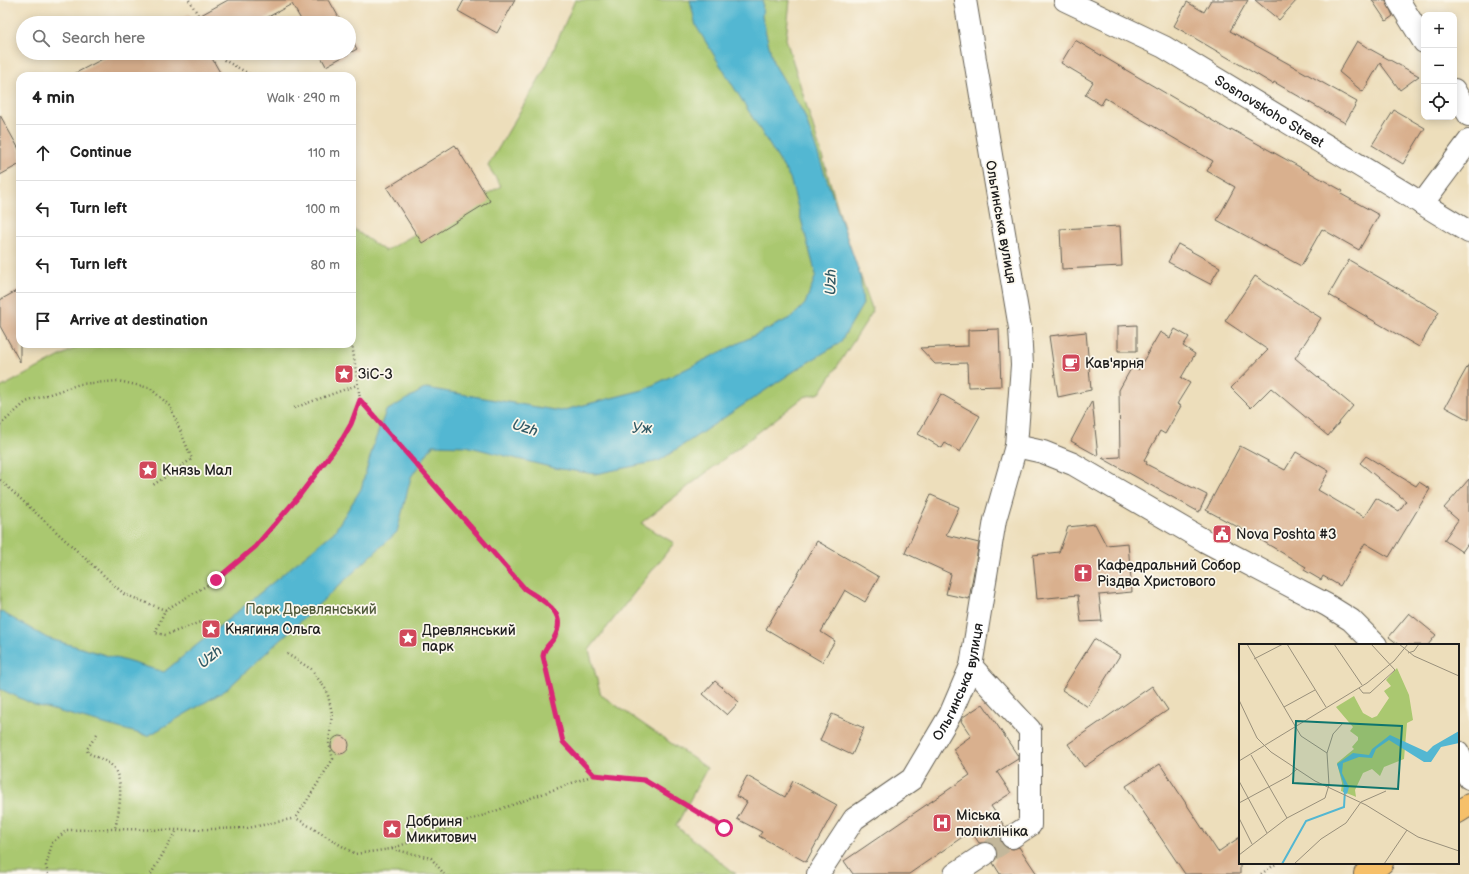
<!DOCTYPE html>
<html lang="en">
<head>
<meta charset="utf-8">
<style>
  :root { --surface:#fff; --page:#f2f2f2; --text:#222; --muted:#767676; --line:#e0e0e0 }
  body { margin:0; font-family:"Balsamiq Sans",sans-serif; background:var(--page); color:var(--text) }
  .controls { position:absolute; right:12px; top:12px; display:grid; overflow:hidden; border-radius:8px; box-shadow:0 2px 10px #0003 }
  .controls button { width:36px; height:36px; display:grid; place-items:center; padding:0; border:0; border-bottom:1px solid var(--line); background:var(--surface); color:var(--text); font:20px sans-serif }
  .stop { position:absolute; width:12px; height:12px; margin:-9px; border:3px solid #db2777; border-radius:50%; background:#fff }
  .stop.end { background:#db2777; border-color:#fff; box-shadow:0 1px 4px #0008 }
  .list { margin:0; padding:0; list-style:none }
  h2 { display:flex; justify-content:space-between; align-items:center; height:52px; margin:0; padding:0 16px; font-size:17px }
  h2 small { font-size:13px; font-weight:400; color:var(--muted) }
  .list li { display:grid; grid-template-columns:26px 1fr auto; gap:12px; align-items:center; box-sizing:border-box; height:56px; padding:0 16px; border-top:1px solid var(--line) }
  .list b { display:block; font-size:15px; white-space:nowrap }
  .list em { font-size:13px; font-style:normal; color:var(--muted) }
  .icon { flex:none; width:22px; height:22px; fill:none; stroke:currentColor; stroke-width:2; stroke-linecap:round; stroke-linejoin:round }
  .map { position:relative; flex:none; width:1469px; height:874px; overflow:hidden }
  .search { position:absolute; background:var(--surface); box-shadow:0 2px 10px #0003; left:16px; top:16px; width:340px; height:44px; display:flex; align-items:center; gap:10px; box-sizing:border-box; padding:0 14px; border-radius:22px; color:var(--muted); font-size:15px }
  .panel { position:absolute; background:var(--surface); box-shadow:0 2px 10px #0003; left:16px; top:72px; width:340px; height:276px; border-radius:12px }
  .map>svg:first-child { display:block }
  .green { fill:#aac870; stroke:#637246 }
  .water { fill:#53b7d2; stroke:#386a77 }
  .building { fill:#d9b08e }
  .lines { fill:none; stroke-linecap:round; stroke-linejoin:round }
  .minor-tunnel { stroke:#c3b79b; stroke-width:22; stroke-dasharray:22 11; stroke-linecap:butt }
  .minor-casing { stroke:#656054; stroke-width:24 }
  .highway-casing { stroke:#656054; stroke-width:24 }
  .path { stroke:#656054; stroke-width:2.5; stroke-dasharray:1 3; stroke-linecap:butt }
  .minor { stroke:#fff; stroke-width:22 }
  .highway { stroke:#f6c06b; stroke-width:22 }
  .route { stroke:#db2777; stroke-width:5 }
  .labels { text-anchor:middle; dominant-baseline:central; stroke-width:3.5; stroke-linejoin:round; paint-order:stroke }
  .street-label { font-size:14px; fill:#1c1c1c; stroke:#fbf7ec }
  .poi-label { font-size:14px; fill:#1c1c1c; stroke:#fbf7ec; text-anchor:start }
  .park-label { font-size:14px; fill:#4e5839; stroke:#fbf7ec }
  .water-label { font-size:15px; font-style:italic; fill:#325a65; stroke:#fbf7ec }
  .inset-river { fill:none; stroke:#53b7d2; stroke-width:2 }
  .inset-road { fill:none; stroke:#99907b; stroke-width:1 }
  .view { fill:#0f766e; fill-opacity:0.15; stroke:#0f766e; stroke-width:2 }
  .inset-edge { fill:none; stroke:#1c1c1c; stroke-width:2 }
</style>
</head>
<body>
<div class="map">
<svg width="1469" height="874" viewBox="0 0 1469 874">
  <rect width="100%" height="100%" fill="#fbf7ec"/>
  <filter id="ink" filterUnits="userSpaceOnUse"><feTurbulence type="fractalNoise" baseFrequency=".025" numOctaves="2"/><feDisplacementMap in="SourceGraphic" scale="8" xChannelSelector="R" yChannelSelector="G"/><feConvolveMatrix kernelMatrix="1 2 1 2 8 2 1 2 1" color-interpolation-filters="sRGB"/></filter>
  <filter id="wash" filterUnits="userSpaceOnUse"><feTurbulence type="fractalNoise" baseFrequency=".012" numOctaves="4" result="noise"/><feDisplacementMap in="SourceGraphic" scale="16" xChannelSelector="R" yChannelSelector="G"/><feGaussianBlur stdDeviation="0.9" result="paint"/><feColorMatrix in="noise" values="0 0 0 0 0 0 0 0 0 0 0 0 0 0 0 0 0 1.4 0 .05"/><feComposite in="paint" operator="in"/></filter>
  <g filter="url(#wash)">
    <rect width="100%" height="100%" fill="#eddebb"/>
    <path class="green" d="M575 0H790L786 39 850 247 873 311 820 393 804 397 641 523 674 543 589 650 601 695 707 768 676 826 736 874H0V388L83 344H352V228L385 251 501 186 488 166 546 67Z"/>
    <path class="water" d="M690 0H763L762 17 773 62 804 114 860 275 863 304 840 343 802 366 659 461 595 474 554 468 466 446 433 445 411 477 397 532 226 690 148 736 35 705 0 689V611L47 638 164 672 334 532 361 489 374 443 386 411 426 388 560 411 643 390 792 317 805 304 816 275 790 178 696 26Z"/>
    <g id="blocks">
      <g class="building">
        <path d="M228 0H329L342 23H303L292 4 257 23H171L189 14 192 20Z"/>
        <path d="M464 0H515L497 33 458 11Z"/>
        <path d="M1211 0H1248L1230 31 1357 102 1345 123 1274 82 1273 84 1174 26 1187 2 1204 12Z"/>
        <path d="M1255 0H1297L1279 20Z"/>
        <path d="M1372 0H1386L1393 16 1386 21Z"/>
        <path d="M349 35 357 49 326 66 319 53H349Z"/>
        <path d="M1075 40 1230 131 1231 129 1343 191 1341 194 1379 215 1359 250 1322 229 1301 266 1217 220 1235 187 1207 171 1213 161 1105 98 1101 105 1085 95 1093 82 1061 63Z"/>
        <path d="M1357 41 1368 48 1419 76 1400 90 1380 63 1363 92 1339 72Z"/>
        <path d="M114 53H209L222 76H70Z"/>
        <path d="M1394 110 1425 128 1403 164 1372 145Z"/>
        <path d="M0 115 20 151V164L0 175Z"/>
        <path d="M455 145 490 201 422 243 387 188Z"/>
        <path d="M1120 226 1122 266 1062 269 1060 229Z"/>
        <path d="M1178 244 1220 267 1210 284 1168 262Z"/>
        <path d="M1349 260 1439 312 1419 347 1329 295Z"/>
        <path d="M1255 276 1321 318 1295 358 1353 406 1328 436 1271 388 1251 408 1231 388 1268 350 1225 321Z"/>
        <path d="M20 289V362L0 326V300Z"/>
        <path d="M1137 325V351H1118V326Z"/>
        <path d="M999 329 1001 386 968 387 967 363 935 364 920 348 968 346V330Z"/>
        <path d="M1175 329 1189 337 1183 346 1195 354 1181 378 1190 383 1177 404 1181 406 1165 434 1160 431 1144 460 1147 462 1146 464 1207 495 1199 512 1102 458 1120 457 1119 390 1137 358 1138 370 1160 332 1170 338Z"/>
        <path d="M1086 332 1091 390 1058 397 1049 336Z"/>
        <path d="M1469 364V420L1445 407Z"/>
        <path d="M941 394 980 416 960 452 945 443 942 448 918 434Z"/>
        <path d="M1092 401 1098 456 1071 441Z"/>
        <path d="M1240 446 1285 470 1296 452 1329 471 1318 490 1364 517 1376 498 1399 511 1406 501 1360 463 1366 456 1416 486 1419 482 1430 489 1389 557 1365 543 1340 586 1323 576 1321 580 1304 570 1306 567 1249 533 1206 510Z"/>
        <path d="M1469 479V542L1462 552 1444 540 1458 520 1444 508Z"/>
        <path d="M931 495 959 507 946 535 979 543 969 599 946 594 951 574 905 553Z"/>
        <path d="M1095 524 1106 545 1128 543 1132 592 1099 595 1102 621 1081 622 1078 595 1037 599 1033 555 1059 552 1068 527Z"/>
        <path d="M817 541 879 577 865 602 845 590 821 632 835 641 822 662 766 629Z"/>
        <path d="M1409 613 1436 635 1428 645H1399L1389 637Z"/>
        <path d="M1094 639 1120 655 1088 707 1062 690Z"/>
        <path d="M715 681 739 702 727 715 703 694Z"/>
        <path d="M1152 686 1168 710 1084 767 1068 744Z"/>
        <path d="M983 704 1018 756V759L997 772 1011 793 991 806 1005 827 1001 832 1000 838 1002 844 1007 848 1013 849 1019 847 1037 874H1000L993 863 997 854 995 847 990 843H979L971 831 909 874H853L844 861 970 775 953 749 971 736 961 721 963 717Z"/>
        <path d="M832 714 864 728 852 755 820 740Z"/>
        <circle cx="340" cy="745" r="9"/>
        <path d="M1160 764 1218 852 1240 837V874H1185L1126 786Z"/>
        <path d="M747 776 785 797 793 781 837 805 806 862 759 836 762 832 737 819 747 802 736 796Z"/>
      </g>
    </g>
  </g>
  <g filter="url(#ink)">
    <use href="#blocks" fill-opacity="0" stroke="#656054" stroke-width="1"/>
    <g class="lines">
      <path class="minor-tunnel" d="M985 854 1012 837"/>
      <g class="minor-casing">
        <g id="minor">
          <path id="s1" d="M1065 0 1164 47 1469 232"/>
          <path d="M1398 0 1424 42"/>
          <path d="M1454 90 1469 115"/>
          <path d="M1422 204 1469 141"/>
          <path d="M1016 446 1043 452 1073 464 1205 541 1327 605 1351 620 1376 645"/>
          <path d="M971 666 1030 730V825L1012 837"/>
          <path d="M1458 752 1469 778"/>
          <path id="s2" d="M818 874 854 819 912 779 950 715 971 666 995 520 1016 446 1022 365 1020 328 965 0"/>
          <path d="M955 874 985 854"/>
        </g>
      </g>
      <g class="highway-casing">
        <g id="highway">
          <path d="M1458 812 1469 805"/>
          <path d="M1365 874 1382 863"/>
        </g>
      </g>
      <g class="path">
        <path d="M189 0 203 23"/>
        <path d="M220 53 224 60 253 76"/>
        <path d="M360 399 525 589C543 601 569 612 554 638 549 646 545 645 543 656L563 742 594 775 644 780 724 828"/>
        <path d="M294 408 357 385"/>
        <path d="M0 425 26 402 80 384 118 381 150 388 170 406 192 459 153 485"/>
        <path d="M0 480 124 594 165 610"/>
        <path d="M203 621 166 635 155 633 165 610 216 580 255 547 299 496 343 439 351 424 360 399 352 344"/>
        <path d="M287 654 311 669 327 691 332 713 329 743 333 759 296 818"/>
        <path d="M97 734 87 749 88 753C95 756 105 760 111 765 126 779 119 811 115 829"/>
        <path d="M392 849 431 858 444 874"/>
        <path d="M48 874 46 866 52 843 67 830 115 829 177 830 248 828 296 818 355 854 391 849 594 775"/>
        <path d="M151 874 177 830"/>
        <path d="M1261 874 1277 863"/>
      </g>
      <use href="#minor" class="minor"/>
      <use href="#highway" class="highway"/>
    </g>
  </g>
  <g class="lines" filter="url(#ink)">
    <path class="route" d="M216 580 255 547 299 496 343 438 351 424 360 400 525 589C543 601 569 612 554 638 549 646 545 645 543 656L563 742 594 775 644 780 724 828"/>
  </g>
  <defs>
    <g id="cafe-square" transform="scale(1)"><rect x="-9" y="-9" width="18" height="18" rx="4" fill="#d1495b" stroke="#fbf7ec"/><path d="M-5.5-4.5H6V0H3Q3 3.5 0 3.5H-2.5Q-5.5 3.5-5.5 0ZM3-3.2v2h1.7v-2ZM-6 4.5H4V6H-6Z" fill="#fff"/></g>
    <g id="sight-square" transform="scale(1)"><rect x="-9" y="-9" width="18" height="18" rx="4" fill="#d1495b" stroke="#fbf7ec"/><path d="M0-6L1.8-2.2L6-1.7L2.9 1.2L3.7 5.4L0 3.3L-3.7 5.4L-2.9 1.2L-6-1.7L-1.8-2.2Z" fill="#fff"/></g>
    <g id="civic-square" transform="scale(1)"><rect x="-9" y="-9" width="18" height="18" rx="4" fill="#d1495b" stroke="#fbf7ec"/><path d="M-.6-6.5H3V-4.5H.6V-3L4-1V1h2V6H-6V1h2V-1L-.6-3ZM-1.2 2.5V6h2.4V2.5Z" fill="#fff"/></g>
    <g id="church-square" transform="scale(1)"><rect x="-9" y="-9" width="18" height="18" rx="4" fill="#d1495b" stroke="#fbf7ec"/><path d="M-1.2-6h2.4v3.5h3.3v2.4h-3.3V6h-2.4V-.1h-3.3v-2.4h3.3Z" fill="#fff"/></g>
    <g id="hospital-square" transform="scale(1)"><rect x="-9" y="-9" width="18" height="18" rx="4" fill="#d1495b" stroke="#fbf7ec"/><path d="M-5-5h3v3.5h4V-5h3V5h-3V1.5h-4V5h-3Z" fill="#fff"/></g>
  </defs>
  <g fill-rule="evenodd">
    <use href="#cafe-square" x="1071" y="363"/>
    <use href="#sight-square" x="344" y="374"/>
    <use href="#sight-square" x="148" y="470"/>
    <use href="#civic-square" x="1222" y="534"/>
    <use href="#church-square" x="1083" y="573"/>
    <use href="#sight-square" x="211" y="629"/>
    <use href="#sight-square" x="408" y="638"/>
    <use href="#hospital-square" x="942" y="823"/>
    <use href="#sight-square" x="392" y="829"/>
  </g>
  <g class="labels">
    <g class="street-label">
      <text stroke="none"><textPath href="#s1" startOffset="233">Sosnovskoho Street</textPath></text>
      <text transform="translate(1001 222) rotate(80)">Ольгинська вулиця</text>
      <text stroke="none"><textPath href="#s2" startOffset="245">Ольгинська вулиця</textPath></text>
    </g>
    <g class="poi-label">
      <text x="1085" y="363">Кав'ярня</text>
      <text x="358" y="374">ЗіС-3</text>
      <text x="162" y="470">Князь Мал</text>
      <text x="1236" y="534">Nova Poshta #3</text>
      <text x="1097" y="565">Кафедральний Собор<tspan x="1097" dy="16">Різдва Христового</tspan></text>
      <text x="225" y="629">Княгиня Ольга</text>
      <text x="422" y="630">Древлянський<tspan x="422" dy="16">парк</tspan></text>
      <text x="956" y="815">Міська<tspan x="956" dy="16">поліклініка</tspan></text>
      <text x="406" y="821">Добриня<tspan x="406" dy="16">Микитович</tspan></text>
    </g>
    <g class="park-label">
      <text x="311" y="609">Парк Древлянський</text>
    </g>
    <g class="water-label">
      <text transform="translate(831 282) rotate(-89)">Uzh</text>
      <text transform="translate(525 428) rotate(18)">Uzh</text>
      <text x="642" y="428">Уж</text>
      <text transform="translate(210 657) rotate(-39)">Uzh</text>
    </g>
  </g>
  <g transform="translate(1239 644)">
    <rect width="220" height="220" fill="#eddebb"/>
    <path d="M158 24 170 51 174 76 168 79 165 115 145 123 141 132 133 125 124 129 116 146 117 153 115 152 102 147 103 139 98 119 115 105 113 103 119 96V93L111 87 114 83 97 63 115 52 124 69 133 74 138 72 150 54 145 47 152 42 147 36Z" fill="#aac870"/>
    <path d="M220 87V99L202 103 192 118H185L150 96 137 105 133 114 120 113 104 119 103 129 110 143 108 150 104 148 105 141 98 120 114 109 130 111 133 105 151 91 188 108 194 102Z" fill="#53b7d2"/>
    <path class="inset-river" d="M43 220 67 177 105 163 106 146"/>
    <path class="inset-road" d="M8 0 62 92 88 109M48 0 87 63M95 0 123 41M160 0 175 12 220 32M169 9 175 7 180 0M15 15 44 0M120 44 124 49H131L156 26 132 0M0 56 18 94 32 108 76 137 127 161 179 193 220 207M45 63 76 46M12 111 48 174M0 117 128 39 155 17 169 0M0 137 28 189M0 159 50 132 58 125M0 174 13 200M0 211 48 174 86 154 90 141 88 109 94 90 104 79M55 220 82 195 107 179 122 158 147 147M145 220 168 186"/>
    <path class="view" d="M57 77 163 82 159 145 54 139Z"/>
    <rect width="220" height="220" class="inset-edge"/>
  </g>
</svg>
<div class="controls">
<button>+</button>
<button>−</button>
<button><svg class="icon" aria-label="locate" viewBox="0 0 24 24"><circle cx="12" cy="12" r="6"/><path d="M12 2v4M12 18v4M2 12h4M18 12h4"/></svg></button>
</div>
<div class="stop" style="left:724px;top:828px"></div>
<div class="stop end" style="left:216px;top:580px"></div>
<div class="search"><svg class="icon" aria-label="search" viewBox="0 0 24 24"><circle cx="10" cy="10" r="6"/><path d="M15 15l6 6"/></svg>Search here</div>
<section class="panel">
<h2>4 min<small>Walk · 290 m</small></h2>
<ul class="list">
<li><svg class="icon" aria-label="ahead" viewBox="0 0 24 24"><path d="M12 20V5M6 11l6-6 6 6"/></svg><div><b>Continue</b></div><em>110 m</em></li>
<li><svg class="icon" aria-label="left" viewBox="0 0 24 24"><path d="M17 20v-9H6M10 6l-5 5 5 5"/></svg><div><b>Turn left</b></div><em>100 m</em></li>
<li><svg class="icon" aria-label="left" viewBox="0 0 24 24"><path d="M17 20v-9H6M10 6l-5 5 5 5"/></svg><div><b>Turn left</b></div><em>80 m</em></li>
<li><svg class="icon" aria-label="arrive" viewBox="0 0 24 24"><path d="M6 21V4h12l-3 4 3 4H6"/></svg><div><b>Arrive at destination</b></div></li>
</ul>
</section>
</div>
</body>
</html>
